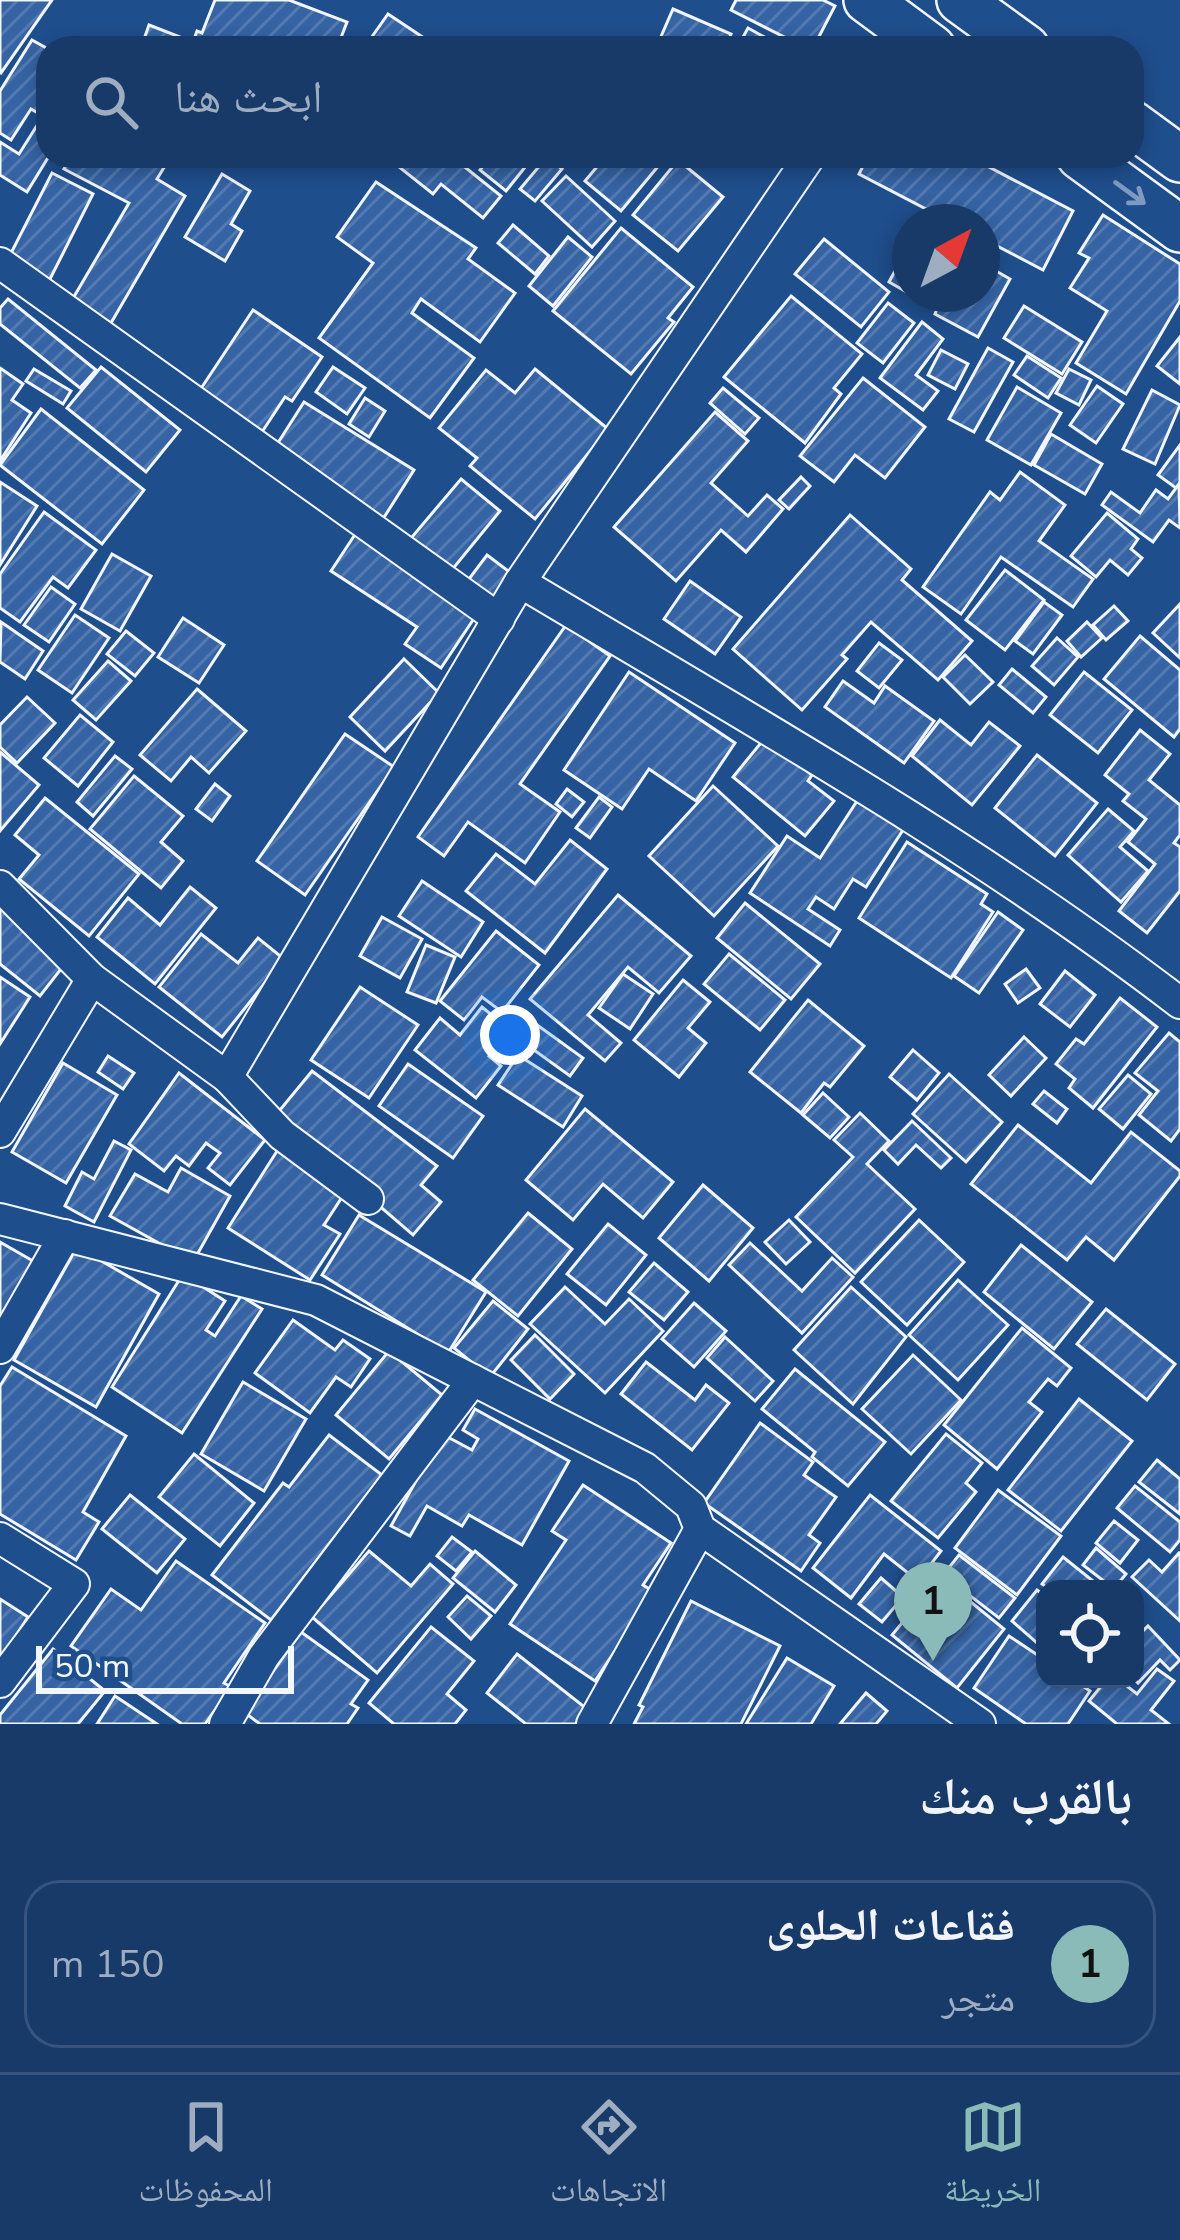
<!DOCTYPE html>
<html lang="ar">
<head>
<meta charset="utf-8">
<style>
  :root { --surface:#173a69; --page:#20416f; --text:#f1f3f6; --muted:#9eadc0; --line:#36547d; --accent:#8bbbb9 }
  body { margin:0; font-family:"Nunito Sans","Noto Naskh Arabic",sans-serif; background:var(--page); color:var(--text); direction:rtl }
  .controls { position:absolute; right:36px; bottom:36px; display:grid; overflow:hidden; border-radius:24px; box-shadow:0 6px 18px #0003 }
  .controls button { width:108px; height:108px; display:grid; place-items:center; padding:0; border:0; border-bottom:3px solid var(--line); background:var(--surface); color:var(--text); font:60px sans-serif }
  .compass { position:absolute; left:892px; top:204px; width:108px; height:108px; border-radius:50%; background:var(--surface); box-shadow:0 6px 18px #0003; rotate:41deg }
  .scale { position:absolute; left:36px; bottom:30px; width:258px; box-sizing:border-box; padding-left:12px; border:6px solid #f2f6ff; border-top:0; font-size:33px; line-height:42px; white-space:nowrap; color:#f2f6ff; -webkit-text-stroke:9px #1f4e8c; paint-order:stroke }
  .you { position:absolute; left:510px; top:1035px; width:42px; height:42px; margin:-30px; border:9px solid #fff; border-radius:50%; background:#1a73e8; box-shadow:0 0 0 18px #1a73e833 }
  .badge { display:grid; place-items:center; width:78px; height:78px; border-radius:50%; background:var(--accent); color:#111; font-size:39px; font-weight:700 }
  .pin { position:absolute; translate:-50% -99px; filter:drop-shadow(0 3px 6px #0008) }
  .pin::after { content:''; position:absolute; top:63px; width:42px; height:36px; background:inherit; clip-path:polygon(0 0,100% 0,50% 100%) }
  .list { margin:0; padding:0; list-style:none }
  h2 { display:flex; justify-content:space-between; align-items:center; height:156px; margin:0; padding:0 48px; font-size:51px }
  h2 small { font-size:39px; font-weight:400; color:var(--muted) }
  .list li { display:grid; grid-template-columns:78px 1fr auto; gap:36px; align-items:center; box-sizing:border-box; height:168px; margin:0 24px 24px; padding:0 24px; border:3px solid var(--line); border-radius:36px }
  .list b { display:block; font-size:45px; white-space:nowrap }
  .list p { margin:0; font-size:39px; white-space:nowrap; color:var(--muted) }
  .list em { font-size:39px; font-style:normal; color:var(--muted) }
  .icon { flex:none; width:66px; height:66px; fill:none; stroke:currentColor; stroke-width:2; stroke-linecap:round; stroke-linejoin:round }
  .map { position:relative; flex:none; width:1180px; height:1724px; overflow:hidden; direction:ltr }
  .search { position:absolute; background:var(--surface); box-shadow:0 6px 18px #0003; left:36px; right:36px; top:36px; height:132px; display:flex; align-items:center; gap:30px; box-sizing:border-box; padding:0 42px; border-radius:36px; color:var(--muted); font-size:45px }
  .sheet { height:348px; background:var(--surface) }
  nav { display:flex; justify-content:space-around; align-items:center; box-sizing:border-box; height:168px; border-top:3px solid var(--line); background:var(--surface); font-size:33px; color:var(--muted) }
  nav a { display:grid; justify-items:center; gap:6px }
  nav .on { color:var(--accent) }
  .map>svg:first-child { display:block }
  .building { fill:url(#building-hatch); stroke:#f2f6ff; stroke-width:3 }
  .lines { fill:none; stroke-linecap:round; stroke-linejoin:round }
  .minor-casing { stroke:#f2f6ff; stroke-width:34 }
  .secondary-casing { stroke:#f2f6ff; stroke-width:50 }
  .minor { stroke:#1f4e8c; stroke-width:30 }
  .secondary { stroke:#1f4e8c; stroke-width:45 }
  .oneway { stroke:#7e9ac0 }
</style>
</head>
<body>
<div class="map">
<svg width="1180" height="1724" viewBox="0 0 1180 1724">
  <defs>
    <pattern id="building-hatch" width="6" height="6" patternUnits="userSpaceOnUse" patternTransform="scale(3)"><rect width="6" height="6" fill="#3563a3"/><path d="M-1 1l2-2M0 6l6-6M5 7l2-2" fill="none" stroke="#537ab1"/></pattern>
  </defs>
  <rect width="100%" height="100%" fill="#1f4e8c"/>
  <g class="building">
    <path d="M0 0H52L1 73 0 72Z"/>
    <path d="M215 0H289L347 22 337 48H191L197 31 202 33Z"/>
    <path d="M736 0H823L835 6 813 48H806L731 10Z"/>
    <path d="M673 9 731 34 725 48H656Z"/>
    <path d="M388 14 424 38 418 48H364Z"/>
    <path d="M149 25 188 40 185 48H141Z"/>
    <path d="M748 28 784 48H737Z"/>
    <path d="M32 40 48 49 49 156 27 192 0 175V142L19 154 43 116 31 109 11 140 0 133V91Z"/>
    <path d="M72 156H160L168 161 157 179 185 196 111 323 72 300 129 203 64 169Z"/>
    <path d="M391 156H451L501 196 483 218 441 184 433 194 389 159Z"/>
    <path d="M481 156H534L506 191 480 170 487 161Z"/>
    <path d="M606 156H663L665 158 621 211 585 181Z"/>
    <path d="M868 156H968L1073 211 1043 270 982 238V222H951L859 174Z"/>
    <path d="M547 157 562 169 535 201 520 189Z"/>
    <path d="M678 160 723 197 678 251 633 215Z"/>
    <path d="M52 173 93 194 48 283 7 261Z"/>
    <path d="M222 174 250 191 231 224 242 231 225 261 185 237Z"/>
    <path d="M566 176 615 221 592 247 542 201Z"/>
    <path d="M376 182 476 248 468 259 515 293 480 342 421 299 412 313 474 358 430 418 319 338 373 263 337 237Z"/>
    <path d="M1103 215 1180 264V301L1126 394 1076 363 1107 311 1070 288 1089 258 1079 253Z"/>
    <path d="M513 225 549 256 535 274 498 243Z"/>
    <path d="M621 228 693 287 668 318 674 322 631 374 553 311Z"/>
    <path d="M568 237 592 257 553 306 529 286Z"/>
    <path d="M824 239 889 292 861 327 795 274Z"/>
    <path d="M910 243V294L889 282Z"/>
    <path d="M982 263 1010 279 978 337 935 314 937 309 910 294H982Z"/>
    <path d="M791 296 862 354 834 388 841 394 805 443 724 377Z"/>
    <path d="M8 299 96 370 80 388 0 324V308Z"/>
    <path d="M888 303 914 323 883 363 857 343Z"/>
    <path d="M1024 306 1082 342 1062 374 1004 338Z"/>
    <path d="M253 310 322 357 292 401 285 397 262 432 200 390Z"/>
    <path d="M922 322 943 339 916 375 938 391 923 410 880 378Z"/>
    <path d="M1180 337V384L1157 366Z"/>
    <path d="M988 348 1013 362 974 432 949 419Z"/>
    <path d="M941 350 968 364 955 389 928 375Z"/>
    <path d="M1027 356 1061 378 1048 398 1014 375Z"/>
    <path d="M101 367 180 430 146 472 67 408Z"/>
    <path d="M333 367 365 388 347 414 316 392Z"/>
    <path d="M0 368 23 384 12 400 31 413 0 461Z"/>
    <path d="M34 369 71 391 63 404 26 381Z"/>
    <path d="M535 369 608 429 535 519 470 466 477 458 439 428 486 370 515 393Z"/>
    <path d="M1069 369 1091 380 1079 405 1056 393Z"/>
    <path d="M863 378 925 427 885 478 855 455 834 482 800 456Z"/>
    <path d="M1097 386 1123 404 1096 443 1070 425Z"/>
    <path d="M1017 387 1061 413 1031 465 987 440Z"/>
    <path d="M723 388 759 418 745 434 710 403Z"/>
    <path d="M1152 390 1180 405 1155 464 1123 449Z"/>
    <path d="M365 398 385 411 369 437 349 424Z"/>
    <path d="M304 402 414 470 383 519 274 449Z"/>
    <path d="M41 409 144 490 102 544 0 465Z"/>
    <path d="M715 412 748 441 711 483 748 516 767 495 783 509 746 552 721 530 676 581 614 527Z"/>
    <path d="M1051 434 1102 464 1085 494 1034 465Z"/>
    <path d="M1180 445V483L1176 488 1158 475Z"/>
    <path d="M1020 472 1065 505 1039 541 1093 579 1073 607 1001 557 961 614 923 587 990 492 1000 500Z"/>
    <path d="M801 477 810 486 789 509 779 500Z"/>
    <path d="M461 479 500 511 447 576 407 543Z"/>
    <path d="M0 482 37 506 0 565Z"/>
    <path d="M1179 484 1180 528 1169 520 1153 542 1102 505 1111 492 1140 513 1156 490 1168 499Z"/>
    <path d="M44 512 96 550 68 588 53 577 20 622 0 608V574Z"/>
    <path d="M1107 513 1138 539 1131 549 1142 558 1128 575 1110 560 1096 577 1071 556Z"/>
    <path d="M850 515 911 569 902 580 972 641 938 680 871 622 842 655 847 659 802 710 733 649Z"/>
    <path d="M356 533 477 614 441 668 405 644 417 627 331 571Z"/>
    <path d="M112 554 151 576 120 631 81 609Z"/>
    <path d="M487 555 511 573 490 601 466 583Z"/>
    <path d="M1005 570 1044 600 1005 650 966 620Z"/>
    <path d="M690 581 741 617 715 654 664 619Z"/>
    <path d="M51 587 75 604 49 642 24 625Z"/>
    <path d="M1044 602 1062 615 1033 654 1015 641Z"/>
    <path d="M1180 604V658L1153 633Z"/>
    <path d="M1114 606 1128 621 1106 640 1093 625Z"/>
    <path d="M75 615 109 638 72 693 38 670Z"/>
    <path d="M183 618 224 645 199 683 158 657Z"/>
    <path d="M1 622 43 651 25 679 0 662Z"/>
    <path d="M1087 622 1102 638 1081 657 1067 641Z"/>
    <path d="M566 625 610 656 520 784 560 812 525 863 468 822 444 856 418 837Z"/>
    <path d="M126 631 154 653 135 676 107 654Z"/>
    <path d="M1140 636 1180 670V729L1174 737 1104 679Z"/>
    <path d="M1057 638 1078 657 1054 685 1032 666Z"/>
    <path d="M879 643 902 660 879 688 857 671Z"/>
    <path d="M965 655 993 682 970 704 943 677Z"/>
    <path d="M404 659 439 693 385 751 350 717Z"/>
    <path d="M108 661 131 681 96 720 73 700Z"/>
    <path d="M1012 669 1046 697 1033 713 999 685Z"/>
    <path d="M629 672 735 743 696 801 649 769 622 809 564 770Z"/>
    <path d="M1084 672 1132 710 1098 753 1050 715Z"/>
    <path d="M843 681 874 703 885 686 934 721 904 763 825 707Z"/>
    <path d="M197 689 246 731 209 773 191 757 171 781 140 755Z"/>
    <path d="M27 697 55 723 17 763 0 747V725Z"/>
    <path d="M80 715 113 742 78 786 44 758Z"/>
    <path d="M940 720 971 745 989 722 1020 746 972 805 912 756Z"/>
    <path d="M1140 730 1170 754 1149 780 1180 805V835L1174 843 1180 847V891L1147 933 1119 911 1155 864 1128 842 1146 819 1123 801 1129 794 1105 775Z"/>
    <path d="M345 734 394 767 305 895 257 861Z"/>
    <path d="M765 738 812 775 808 781 834 801 805 836 733 777Z"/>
    <path d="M0 752 39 785 0 831Z"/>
    <path d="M1037 755 1097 803 1055 856 995 808Z"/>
    <path d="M115 756 132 769 93 816 77 802Z"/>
    <path d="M134 776 183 816 161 842 183 861 161 888 90 829Z"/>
    <path d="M215 784 230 796 212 821 196 809Z"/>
    <path d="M713 786 778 846 714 916 649 856Z"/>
    <path d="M567 789 584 802 572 817 556 804Z"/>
    <path d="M599 797 612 807 590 838 576 828Z"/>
    <path d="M45 798 139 874 89 936 19 879 39 855 15 835Z"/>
    <path d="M857 801 903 830 866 887 853 879 834 909 816 897 808 909 840 930 830 946 750 893 787 836 820 858Z"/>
    <path d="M1108 809 1134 831 1120 847 1148 871 1121 902 1068 855Z"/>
    <path d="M570 840 607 869 545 953 466 891 496 854 535 884Z"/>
    <path d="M907 842 987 894 981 904 993 912 951 978 859 918Z"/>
    <path d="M422 881 483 922 461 957 399 916Z"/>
    <path d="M190 887 216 908 155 984 97 937 128 898 160 925Z"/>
    <path d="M618 895 691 956 659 993 628 967 588 1015 621 1043 605 1061 530 999Z"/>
    <path d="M745 903 820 964 791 999 717 938Z"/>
    <path d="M0 907 68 960 40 996 0 964Z"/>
    <path d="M998 912 1023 930 979 993 954 976Z"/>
    <path d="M382 917 422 939 400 978 360 956Z"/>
    <path d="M496 931 539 965 502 1012 482 997 464 1020 440 1001Z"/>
    <path d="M201 934 238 963 258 938 284 959 222 1037 159 987Z"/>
    <path d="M426 945 455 957 436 1003 407 992Z"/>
    <path d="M729 954 785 1000 760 1030 704 984Z"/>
    <path d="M1026 969 1040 988 1018 1003 1005 984Z"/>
    <path d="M1065 971 1095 995 1070 1027 1040 1004Z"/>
    <path d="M623 974 653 994 630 1029 599 1008Z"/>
    <path d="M0 977 30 997 0 1044Z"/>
    <path d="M683 980 710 1002 688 1028 706 1043 679 1077 634 1040Z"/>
    <path d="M360 987 418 1025 369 1098 311 1060Z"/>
    <path d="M1120 998 1157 1027 1093 1108 1069 1088 1075 1079 1056 1064 1076 1039 1084 1044Z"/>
    <path d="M808 1000 864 1046 830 1087 824 1083 801 1113 750 1072Z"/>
    <path d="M482 1007 510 1030 489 1056 501 1066 476 1098 415 1050 440 1018 460 1035Z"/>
    <path d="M533 1022 583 1058 570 1076 520 1040Z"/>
    <path d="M1169 1033 1180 1042V1129L1171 1141 1139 1115 1158 1091 1135 1073Z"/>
    <path d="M1024 1037 1046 1058 1011 1096 989 1075Z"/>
    <path d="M913 1050 939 1073 917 1100 890 1077Z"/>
    <path d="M518 1055 582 1096 563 1127 498 1085Z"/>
    <path d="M108 1056 134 1073 123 1089 98 1072Z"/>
    <path d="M63 1063 117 1095 66 1183 12 1152Z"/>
    <path d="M408 1064 483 1116 453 1158 379 1106Z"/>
    <path d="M312 1071 437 1166 421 1185 441 1202 413 1235 275 1116Z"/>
    <path d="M179 1073 265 1140 230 1185 208 1168 220 1153 206 1143 189 1166 176 1156 164 1171 129 1144Z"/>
    <path d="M949 1074 1002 1122 966 1162 913 1114Z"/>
    <path d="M1128 1075 1151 1094 1123 1129 1099 1109Z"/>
    <path d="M1044 1091 1067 1109 1057 1123 1033 1104Z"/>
    <path d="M823 1093 849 1117 830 1138 803 1115Z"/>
    <path d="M585 1109 673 1182 643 1218 603 1184 573 1220 526 1180Z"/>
    <path d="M860 1113 889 1141 867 1164 915 1209 855 1273 796 1217 853 1157 834 1140Z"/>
    <path d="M912 1121 951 1158 941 1168 916 1145 898 1164 884 1150Z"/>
    <path d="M1018 1125 1091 1183 1131 1132 1180 1171V1176L1114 1260 1086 1237 1067 1260 971 1184Z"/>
    <path d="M114 1141 131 1150 94 1222 65 1206 82 1172 94 1179Z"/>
    <path d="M279 1148 346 1191 324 1225 340 1234 310 1280 228 1228Z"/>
    <path d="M181 1168 230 1196 193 1262 110 1216 135 1174 168 1192Z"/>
    <path d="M703 1185 753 1228 709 1281 659 1238Z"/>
    <path d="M528 1213 572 1249 518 1316 473 1280Z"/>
    <path d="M359 1215 486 1292 448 1353 322 1275Z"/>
    <path d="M789 1220 810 1242 786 1264 765 1242Z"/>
    <path d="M919 1220 964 1262 907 1325 861 1282Z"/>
    <path d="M608 1224 646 1255 606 1305 567 1274Z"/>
    <path d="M0 1242 33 1261 0 1319Z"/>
    <path d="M750 1243 802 1291 832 1258 853 1277 802 1333 729 1265Z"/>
    <path d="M1021 1245 1092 1302 1054 1349 984 1292Z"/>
    <path d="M77 1247 159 1294 96 1407 14 1360Z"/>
    <path d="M654 1263 688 1292 664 1320 629 1292Z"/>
    <path d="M183 1274 225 1301 206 1330 215 1336 241 1296 262 1309 182 1433 112 1387Z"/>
    <path d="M958 1280 1008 1325 958 1380 909 1335Z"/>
    <path d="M565 1287 605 1324 629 1299 663 1331 605 1393 530 1324Z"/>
    <path d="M851 1287 906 1337 853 1404 794 1350Z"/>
    <path d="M493 1301 528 1329 490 1377 454 1348Z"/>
    <path d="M694 1303 726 1331 694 1367 662 1339Z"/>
    <path d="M1106 1309 1175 1364 1147 1400 1077 1344Z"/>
    <path d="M293 1320 335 1350 343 1340 370 1359 351 1387 336 1377 310 1413 255 1373Z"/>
    <path d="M1022 1328 1071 1368 1057 1386 1048 1379 1029 1402 1042 1412 997 1469 944 1425Z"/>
    <path d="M535 1335 574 1374 550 1399 511 1360Z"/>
    <path d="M725 1337 773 1381 755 1401 707 1358Z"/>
    <path d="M389 1351 442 1395 389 1459 336 1415Z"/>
    <path d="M913 1355 961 1400 911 1454 862 1409Z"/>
    <path d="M646 1362 695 1400 706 1385 729 1403 692 1450 621 1394Z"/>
    <path d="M12 1367 126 1436 83 1512 99 1522 76 1560 0 1514V1386Z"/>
    <path d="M795 1369 885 1442 848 1486 812 1457 815 1452 762 1409Z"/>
    <path d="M243 1382 306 1419 264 1491 201 1454Z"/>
    <path d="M1079 1399 1132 1441 1061 1531 1008 1490Z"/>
    <path d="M475 1409 569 1461 522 1545 469 1515 462 1526 427 1506 410 1536 391 1526 442 1434 472 1450 478 1439 463 1430Z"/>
    <path d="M760 1423 813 1462 804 1475 836 1497 809 1535 820 1543 801 1571 704 1503Z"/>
    <path d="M946 1434 982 1463 966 1483 976 1492 938 1538 891 1501Z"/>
    <path d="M329 1435 382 1475 271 1620 212 1575 283 1483 289 1487Z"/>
    <path d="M194 1454 254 1503 220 1546 159 1497Z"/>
    <path d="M1157 1460 1180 1479V1514L1139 1482Z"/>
    <path d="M583 1485 671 1543 643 1585 654 1592 595 1681 510 1624 566 1540 552 1531Z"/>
    <path d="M1135 1486 1180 1522V1540L1170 1552 1117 1508Z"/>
    <path d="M998 1490 1061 1536 1017 1595 955 1548Z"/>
    <path d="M130 1495 185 1539 157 1573 102 1529Z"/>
    <path d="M870 1495 941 1551 918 1581 884 1554 851 1598 813 1568Z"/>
    <path d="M1114 1521 1138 1540 1120 1563 1096 1543Z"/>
    <path d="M452 1537 472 1552 456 1571 437 1556Z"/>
    <path d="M1096 1548 1126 1574 1114 1589 1083 1565Z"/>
    <path d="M369 1551 411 1586 430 1564 453 1584 377 1673 312 1617Z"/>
    <path d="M475 1551 516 1585 495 1612 453 1578Z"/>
    <path d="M1179 1553 1180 1554V1621L1132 1577 1149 1560 1162 1572Z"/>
    <path d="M959 1555 1015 1598 999 1618 943 1575Z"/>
    <path d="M1063 1557 1103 1589H1049L1042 1584Z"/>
    <path d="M176 1561 265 1623 224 1683 231 1687 205 1724H182L71 1646 111 1589 141 1610Z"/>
    <path d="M940 1577 1004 1629 957 1688 892 1635Z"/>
    <path d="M881 1578 903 1597 882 1622 859 1604Z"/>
    <path d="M1037 1590 1045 1596V1650L1012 1621Z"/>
    <path d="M467 1596 491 1616 471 1639 448 1617Z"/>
    <path d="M0 1599 28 1617 0 1660Z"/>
    <path d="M691 1601 780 1646 741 1724H634L643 1707 639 1705Z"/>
    <path d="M1148 1626 1180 1660 1170 1670 1160 1660 1138 1683 1134 1679 1135 1639Z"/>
    <path d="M431 1627 474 1661 447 1694 466 1710 455 1724H394L369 1703Z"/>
    <path d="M301 1632 368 1680 351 1704 358 1708 347 1724H260L244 1712Z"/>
    <path d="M1009 1636 1045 1660V1679H1072L1090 1691 1068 1724H1026L974 1688Z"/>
    <path d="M53 1649 105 1691 78 1724H0V1715Z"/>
    <path d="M517 1654 587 1709 576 1724H526L487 1693Z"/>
    <path d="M787 1658 834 1686 811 1724H746Z"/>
    <path d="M1157 1669 1174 1681 1151 1710 1169 1724H1117L1089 1701 1107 1679H1118L1137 1694Z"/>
    <path d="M866 1693 887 1711 876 1724H840Z"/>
    <path d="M115 1696 157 1724H97Z"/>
  </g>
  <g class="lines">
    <g class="minor-casing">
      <g id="minor">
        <path d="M0 263 499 619"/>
        <path d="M520 582C744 716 973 844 1180 1003"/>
        <path d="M0 886 92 979 227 1077 282 1135 368 1199"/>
        <path d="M227 1077 520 582 810 156"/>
        <path d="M0 1132 92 979"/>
        <path d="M0 1219 316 1300 645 1468 691 1506 700 1529 980 1724"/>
        <path d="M0 1348 65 1235"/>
        <path d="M0 1538 74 1584 0 1682"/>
        <path d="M225 1724 264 1656 473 1380"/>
        <path d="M592 1724 700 1529"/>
      </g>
    </g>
    <g class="secondary-casing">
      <g id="secondary">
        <path d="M867 0 932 48"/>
        <path d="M960 0 1026 48"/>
        <path d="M1132 124 1180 159"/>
        <path d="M1080 156 1180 229"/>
      </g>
    </g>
    <use href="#minor" class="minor"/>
    <use href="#secondary" class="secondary"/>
  </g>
  <defs><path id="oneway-shaft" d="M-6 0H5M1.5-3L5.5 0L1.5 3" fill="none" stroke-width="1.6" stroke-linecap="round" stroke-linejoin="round" transform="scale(3)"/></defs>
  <use class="oneway" href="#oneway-shaft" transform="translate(1130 193) rotate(36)"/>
</svg>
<div class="controls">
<button><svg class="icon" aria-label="locate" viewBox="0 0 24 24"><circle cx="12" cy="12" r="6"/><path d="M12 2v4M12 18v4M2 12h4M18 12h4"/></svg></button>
</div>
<svg class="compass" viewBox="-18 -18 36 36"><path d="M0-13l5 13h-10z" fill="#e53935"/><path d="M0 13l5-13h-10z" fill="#9eadc0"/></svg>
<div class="scale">50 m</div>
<div class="you"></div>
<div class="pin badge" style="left:933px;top:1661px">1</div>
<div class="search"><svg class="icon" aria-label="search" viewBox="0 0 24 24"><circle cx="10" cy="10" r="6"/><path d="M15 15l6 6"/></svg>ابحث هنا</div>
</div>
<section class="sheet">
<h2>بالقرب منك<small></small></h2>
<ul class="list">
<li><span class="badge">1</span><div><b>فقاعات الحلوى</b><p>متجر</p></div><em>150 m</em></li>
</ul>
</section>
<nav>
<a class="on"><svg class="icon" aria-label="map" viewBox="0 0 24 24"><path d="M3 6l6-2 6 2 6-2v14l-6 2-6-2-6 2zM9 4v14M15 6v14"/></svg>الخريطة</a>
<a><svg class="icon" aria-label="directions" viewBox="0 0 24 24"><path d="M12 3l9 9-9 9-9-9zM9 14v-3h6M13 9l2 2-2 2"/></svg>الاتجاهات</a>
<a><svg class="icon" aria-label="saved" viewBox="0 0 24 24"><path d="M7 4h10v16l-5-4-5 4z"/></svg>المحفوظات</a>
</nav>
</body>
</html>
